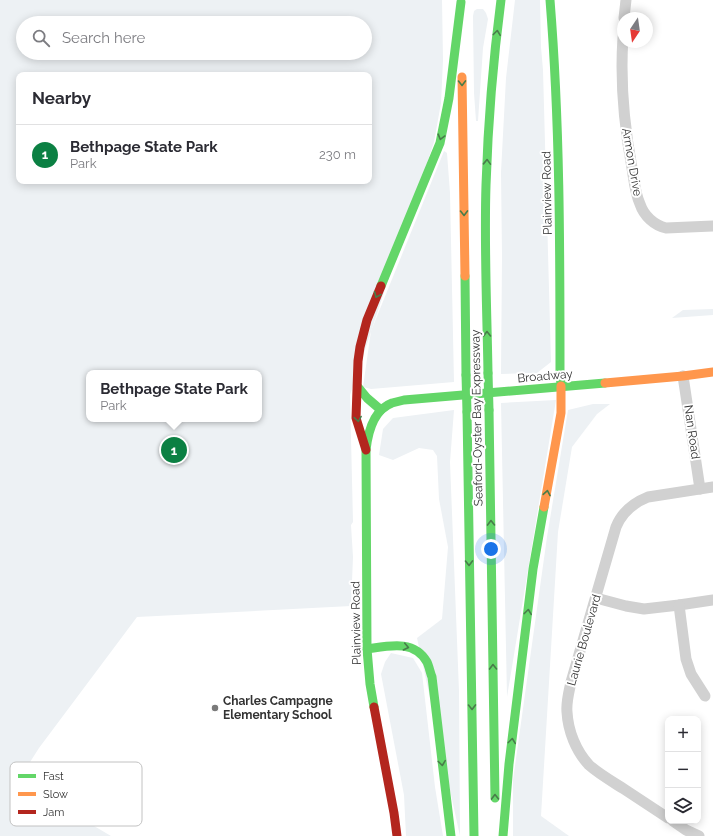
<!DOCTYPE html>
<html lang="en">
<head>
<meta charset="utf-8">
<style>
  :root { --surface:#fff; --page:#f7f7f7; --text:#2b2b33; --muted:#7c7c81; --line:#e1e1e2; --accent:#0b8043 }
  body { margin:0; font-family:Raleway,sans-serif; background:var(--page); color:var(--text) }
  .controls { position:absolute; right:12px; bottom:12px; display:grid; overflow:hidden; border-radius:8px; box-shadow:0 2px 10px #0003 }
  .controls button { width:36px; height:36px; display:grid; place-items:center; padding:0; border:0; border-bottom:1px solid var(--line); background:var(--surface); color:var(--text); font:20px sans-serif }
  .compass { position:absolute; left:617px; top:12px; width:36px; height:36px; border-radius:50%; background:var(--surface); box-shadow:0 2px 10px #0003; rotate:193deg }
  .you { position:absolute; left:491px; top:549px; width:14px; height:14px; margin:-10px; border:3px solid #fff; border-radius:50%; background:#1a73e8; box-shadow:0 0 0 6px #1a73e833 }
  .badge { display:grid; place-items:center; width:26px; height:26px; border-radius:50%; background:var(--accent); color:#fff; font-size:13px; font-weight:700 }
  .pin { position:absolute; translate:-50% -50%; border:2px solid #fff; box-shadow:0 1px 4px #0006 }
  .popup { position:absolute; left:86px; top:370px; width:176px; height:52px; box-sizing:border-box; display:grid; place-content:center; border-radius:8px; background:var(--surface); filter:drop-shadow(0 1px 3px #0005); font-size:13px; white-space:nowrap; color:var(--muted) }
  .popup b { font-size:15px; color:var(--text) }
  .popup::after { content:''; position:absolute; left:50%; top:100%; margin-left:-8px; border:8px solid transparent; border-top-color:var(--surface) }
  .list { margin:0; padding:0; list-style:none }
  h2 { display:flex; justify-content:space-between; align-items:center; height:52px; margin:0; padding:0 16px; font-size:17px }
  h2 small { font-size:13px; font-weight:400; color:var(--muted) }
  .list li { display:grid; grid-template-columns:26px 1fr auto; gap:12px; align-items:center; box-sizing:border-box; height:60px; padding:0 16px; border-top:1px solid var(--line) }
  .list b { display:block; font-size:15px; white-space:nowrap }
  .list p { margin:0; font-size:13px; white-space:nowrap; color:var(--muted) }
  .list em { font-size:13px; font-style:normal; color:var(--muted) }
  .icon { flex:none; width:22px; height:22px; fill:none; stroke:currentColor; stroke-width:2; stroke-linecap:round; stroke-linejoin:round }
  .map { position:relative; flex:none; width:713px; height:836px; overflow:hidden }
  .search { position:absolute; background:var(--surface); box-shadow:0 2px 10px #0003; left:16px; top:16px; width:356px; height:44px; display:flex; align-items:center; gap:10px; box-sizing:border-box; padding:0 14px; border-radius:22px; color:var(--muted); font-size:15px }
  .panel { position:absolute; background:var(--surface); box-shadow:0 2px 10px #0003; left:16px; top:72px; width:356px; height:112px; border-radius:8px }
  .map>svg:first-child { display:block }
  .green { fill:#edf1f4; fill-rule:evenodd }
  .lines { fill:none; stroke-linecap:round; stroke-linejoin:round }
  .street { stroke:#d1d1d1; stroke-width:11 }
  .fast { stroke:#63d668; stroke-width:9 }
  .slow { stroke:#ff974d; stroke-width:9 }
  .jam { stroke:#b3261e; stroke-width:9 }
  .fast-bridge { stroke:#63d668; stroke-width:9 }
  .oneway { stroke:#487c4a }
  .poi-dot { fill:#7a7a7a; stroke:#fff; stroke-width:1.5 }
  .labels { text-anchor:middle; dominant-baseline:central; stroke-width:4; stroke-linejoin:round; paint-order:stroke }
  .street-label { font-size:12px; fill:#323232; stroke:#fff }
  .poi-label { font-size:12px; font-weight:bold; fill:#323232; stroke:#fff; text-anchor:start }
  .key { fill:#fff; stroke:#c2c2c2; stroke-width:1 }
  .key-label { font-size:11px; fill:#323232 }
</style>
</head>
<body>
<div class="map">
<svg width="713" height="836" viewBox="0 0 713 836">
  <rect width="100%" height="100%" fill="#fff"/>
  <g class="green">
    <path d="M0 0H442L443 60 441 103 434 142 350 395 353 522 351 525 353 557 351 606 137 617 39 748 18 781 111 836H0ZM23 23H365V53H23ZM19 75H369V181H19ZM89 373H259V419H89Z"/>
    <path d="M515 0H540L541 47 543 70 551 362 537 373 501 374 502 256 501 172 506 78Z"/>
    <path d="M477 9H483L486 13 488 19 483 48 478 121H476L474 93 473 16 474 11Z"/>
    <path d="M444 151 447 153 450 193 454 382 371 389 363 387 371 331Z"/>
    <path d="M713 309V315L672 318 683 310Z"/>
    <path d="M556 400 507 697 501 403Z"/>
    <path d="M593 404H610L597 414 572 447 558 532 541 816 569 836H513V780L547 537 568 410Z"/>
    <path d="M454 410 450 462 459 691 460 836 417 638 442 619 448 547 439 499 437 456 433 450 419 448 393 460 379 455 383 429 393 418Z"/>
    <path d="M391 653 413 658 422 673 435 787 443 836H406L404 795 381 674 385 662Z"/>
  </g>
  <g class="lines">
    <g class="street">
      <path d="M624 18 626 0"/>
      <path d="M623 37C620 81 624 125 632 168 634 180 635 193 640 204 644 216 654 225 666 228L713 226"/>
      <path d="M683 376 700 489"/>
      <path d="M596 598 626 606 644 609 679 605 713 600"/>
      <path d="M679 605 686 659 691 674 705 696"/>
      <path d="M668 818C653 808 639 799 624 789 613 782 599 774 589 765 576 751 568 731 567 712 566 702 569 692 571 682L616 527C622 512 633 503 648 497L713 487"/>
      <path d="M673 821 686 830 699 836"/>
    </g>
    <g class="fast">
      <path d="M550 0C560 124 560 247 560 371L561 386"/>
      <path d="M465 276 466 375"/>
      <path d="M381 286 440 143 449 98 461 2"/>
      <path d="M488 373C487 310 484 247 486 185 488 123 493 61 501 0"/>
      <path d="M358 387 367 398 381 410"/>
      <path d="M489 410 495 798"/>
      <path d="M467 412 474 836"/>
      <path d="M367 649C388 646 414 639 427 662 429 666 430 672 432 677L451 836"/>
      <path d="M374 707 370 684 367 649 366 450C368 432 373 410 392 403 396 402 400 401 404 400L605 383"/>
      <path d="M503 836 509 764 533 569 544 507"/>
    </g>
    <g class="slow">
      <path d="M462 77 465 276"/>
      <path d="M605 383 683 376 713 372"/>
      <path d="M544 507 561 413V386"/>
    </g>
    <g class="jam">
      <path d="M366 450 356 418 358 361 360 347 367 320 381 286"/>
      <path d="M374 707 394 813 397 836"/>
    </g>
    <g class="fast-bridge">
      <path d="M488 373 489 410"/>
      <path d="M466 375 467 412"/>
    </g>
  </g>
  <defs><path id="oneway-chevron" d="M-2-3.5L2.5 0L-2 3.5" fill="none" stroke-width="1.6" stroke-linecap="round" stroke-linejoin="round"/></defs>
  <g class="oneway">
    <use href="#oneway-chevron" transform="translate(497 33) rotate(-83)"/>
    <use href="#oneway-chevron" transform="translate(462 83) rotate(89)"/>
    <use href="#oneway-chevron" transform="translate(441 137) rotate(105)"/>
    <use href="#oneway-chevron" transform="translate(487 162) rotate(-88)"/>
    <use href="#oneway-chevron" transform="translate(464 213) rotate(89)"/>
    <use href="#oneway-chevron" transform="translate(377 295) rotate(113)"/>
    <use href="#oneway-chevron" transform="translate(487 334) rotate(-91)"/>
    <use href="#oneway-chevron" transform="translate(358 419) rotate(81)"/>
    <use href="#oneway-chevron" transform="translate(547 493) rotate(-80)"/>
    <use href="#oneway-chevron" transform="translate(491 523) rotate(-91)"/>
    <use href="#oneway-chevron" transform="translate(469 563) rotate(89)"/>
    <use href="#oneway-chevron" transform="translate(528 612) rotate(-83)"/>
    <use href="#oneway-chevron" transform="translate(406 647) rotate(12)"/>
    <use href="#oneway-chevron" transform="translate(493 667) rotate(-91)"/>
    <use href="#oneway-chevron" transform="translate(472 707) rotate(89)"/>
    <use href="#oneway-chevron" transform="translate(512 741) rotate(-83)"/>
    <use href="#oneway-chevron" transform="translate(442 763) rotate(83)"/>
    <use href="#oneway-chevron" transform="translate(495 797) rotate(-91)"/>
  </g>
  <circle class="poi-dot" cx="215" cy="708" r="4"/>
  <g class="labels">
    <g class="street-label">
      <text transform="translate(632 162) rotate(80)">Armon Drive</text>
      <text transform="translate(547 193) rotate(-91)">Plainview Road</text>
      <text transform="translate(545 376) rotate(-5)">Broadway</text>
      <text transform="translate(477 418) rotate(-91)">Seaford-Oyster Bay Expressway</text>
      <text transform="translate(692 432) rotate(82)">Nan Road</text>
      <text transform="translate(356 623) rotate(-91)">Plainview Road</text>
      <text transform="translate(584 640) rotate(-74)">Laurie Boulevard</text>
    </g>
    <g class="poi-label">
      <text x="223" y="701">Charles Campagne<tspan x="223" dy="14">Elementary School</tspan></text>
    </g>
  </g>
  <rect x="10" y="762" width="132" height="64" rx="6" class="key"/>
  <rect x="18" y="774" width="18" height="4" fill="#63d668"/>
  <rect x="18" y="792" width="18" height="4" fill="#ff974d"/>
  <rect x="18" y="810" width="18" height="4" fill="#b3261e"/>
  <g class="key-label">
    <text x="43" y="780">Fast</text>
    <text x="43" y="798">Slow</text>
    <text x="43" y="816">Jam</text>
  </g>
</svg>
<div class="controls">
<button>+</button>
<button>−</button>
<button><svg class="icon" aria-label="layers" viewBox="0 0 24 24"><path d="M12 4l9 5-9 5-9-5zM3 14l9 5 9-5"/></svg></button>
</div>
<svg class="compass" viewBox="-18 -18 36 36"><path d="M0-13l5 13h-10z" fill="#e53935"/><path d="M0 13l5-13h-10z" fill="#7c7c81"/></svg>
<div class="you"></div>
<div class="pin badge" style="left:174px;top:450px">1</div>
<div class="popup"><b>Bethpage State Park</b>Park</div>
<div class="search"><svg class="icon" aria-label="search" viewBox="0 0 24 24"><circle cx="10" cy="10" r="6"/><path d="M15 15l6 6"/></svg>Search here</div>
<section class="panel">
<h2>Nearby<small></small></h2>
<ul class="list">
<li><span class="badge">1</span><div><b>Bethpage State Park</b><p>Park</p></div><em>230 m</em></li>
</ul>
</section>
</div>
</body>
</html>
